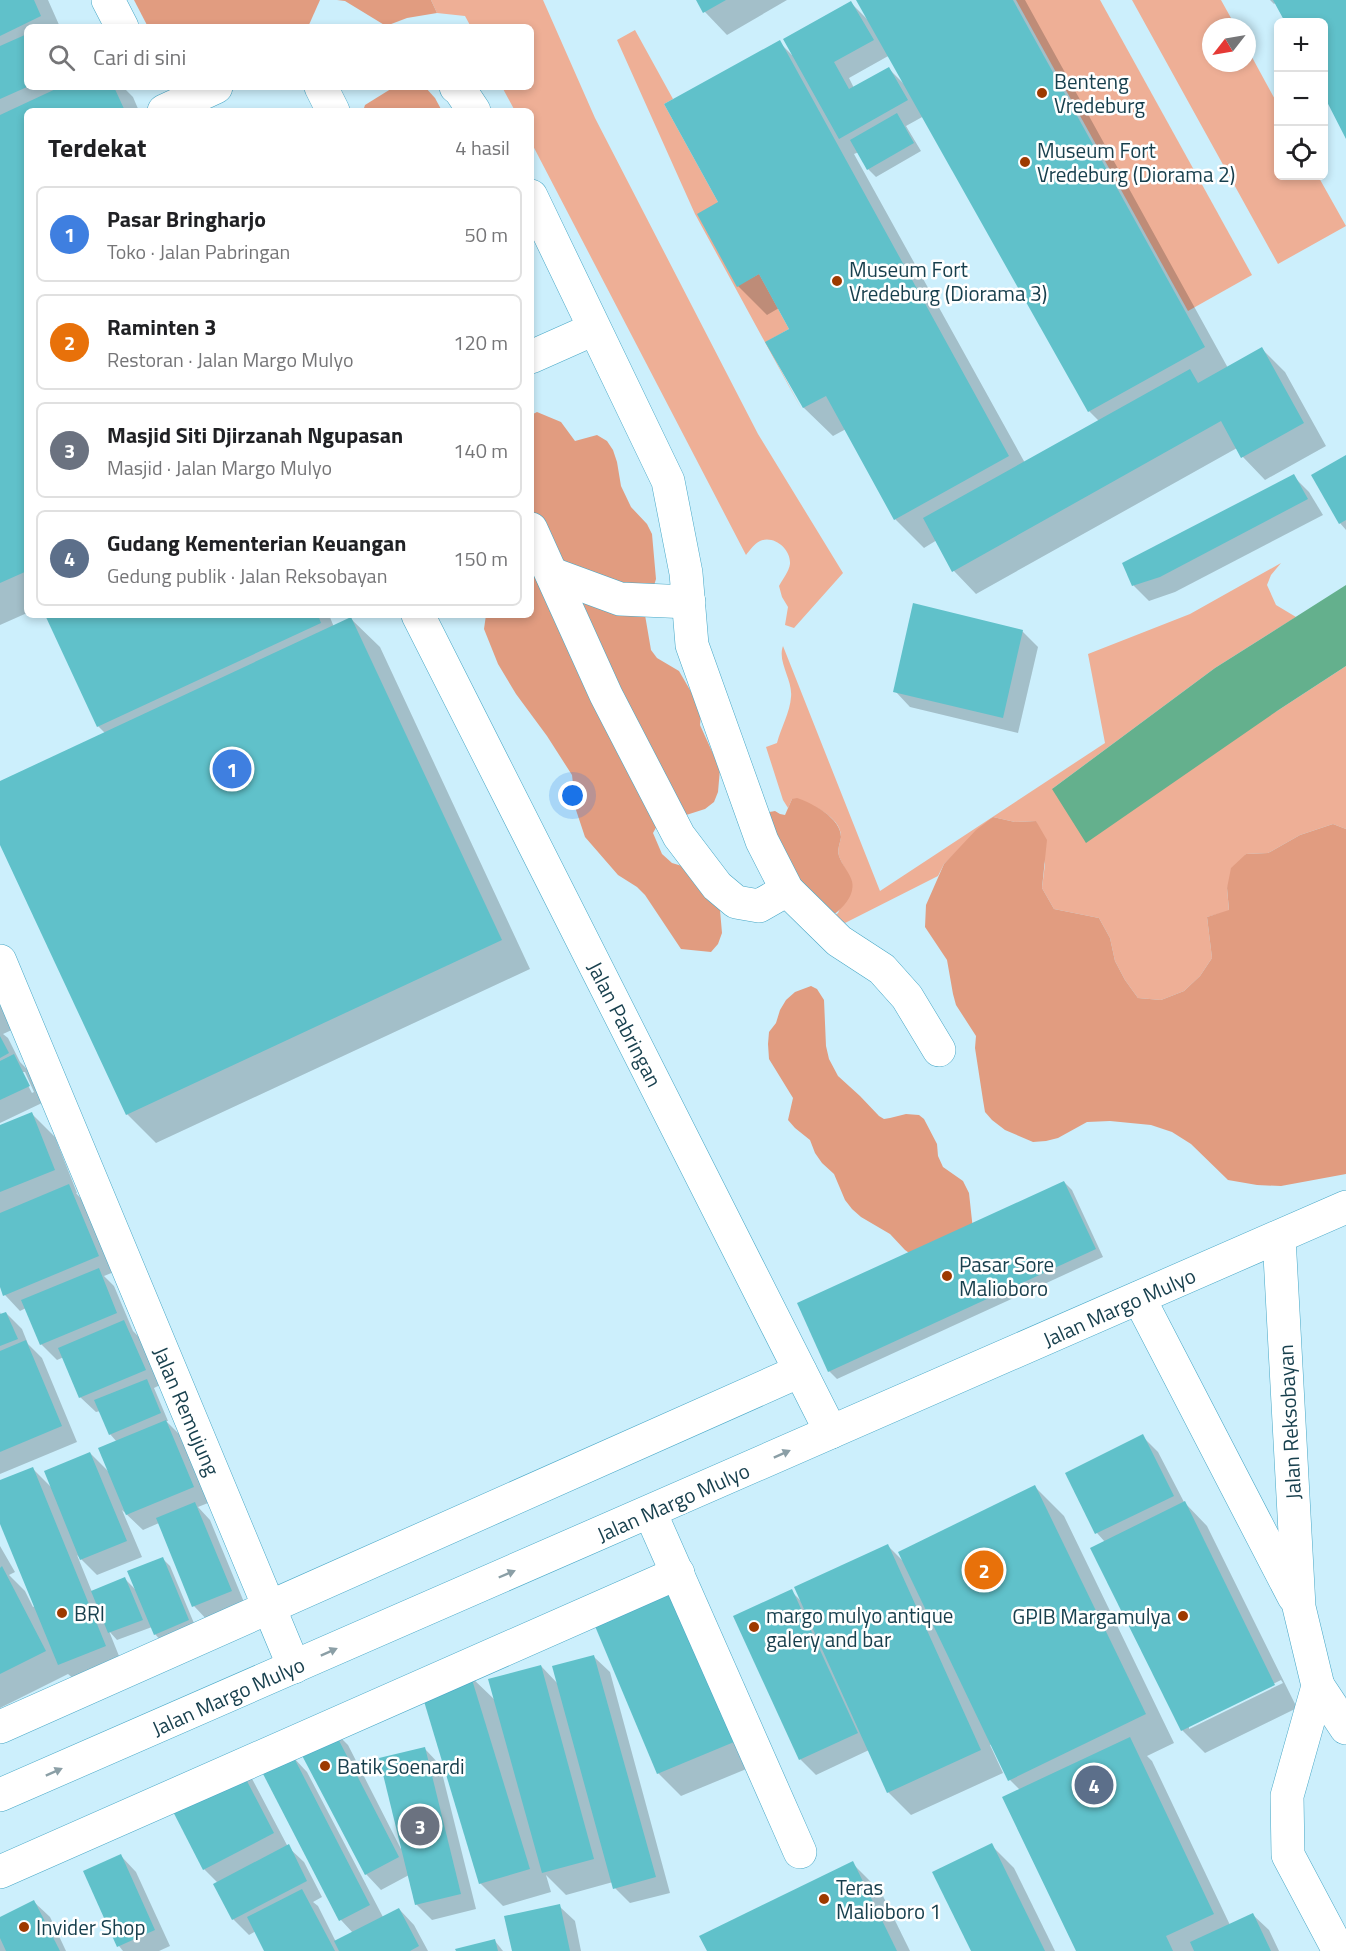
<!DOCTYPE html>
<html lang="id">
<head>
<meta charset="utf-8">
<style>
  :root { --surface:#fff; --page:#f2f2f2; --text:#202124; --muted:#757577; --line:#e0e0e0; --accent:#9d3a00 }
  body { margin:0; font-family:"Titillium Web",sans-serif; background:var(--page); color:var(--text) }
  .controls { position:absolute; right:18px; top:18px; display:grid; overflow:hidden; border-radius:9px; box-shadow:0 3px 9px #0003 }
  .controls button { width:54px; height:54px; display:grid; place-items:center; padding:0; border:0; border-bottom:2px solid var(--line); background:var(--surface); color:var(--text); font:30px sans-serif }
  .compass { position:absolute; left:1202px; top:18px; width:54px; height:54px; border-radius:50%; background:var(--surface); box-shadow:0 3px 9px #0003; rotate:239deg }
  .you { position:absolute; left:573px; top:796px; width:21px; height:21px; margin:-15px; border:4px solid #fff; border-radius:50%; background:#1a73e8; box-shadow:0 0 0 9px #1a73e833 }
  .badge { display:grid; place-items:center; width:39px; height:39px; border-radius:50%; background:var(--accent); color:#fff; font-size:20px; font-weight:700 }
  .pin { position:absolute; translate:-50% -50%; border:3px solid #fff; box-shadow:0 2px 6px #0006 }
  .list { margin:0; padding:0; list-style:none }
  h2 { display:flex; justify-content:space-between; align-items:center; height:78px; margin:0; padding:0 24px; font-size:26px }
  h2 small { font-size:20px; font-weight:400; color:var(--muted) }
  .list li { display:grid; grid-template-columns:39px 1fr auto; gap:18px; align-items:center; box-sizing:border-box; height:96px; margin:0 12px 12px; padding:0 12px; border:2px solid var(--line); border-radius:9px }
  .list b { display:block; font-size:22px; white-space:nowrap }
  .list p { margin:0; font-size:20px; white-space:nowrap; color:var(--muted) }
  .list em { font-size:20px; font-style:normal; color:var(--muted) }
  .icon { flex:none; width:33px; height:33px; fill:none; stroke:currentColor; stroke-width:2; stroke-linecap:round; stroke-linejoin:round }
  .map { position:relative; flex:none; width:1346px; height:1951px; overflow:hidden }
  .search { position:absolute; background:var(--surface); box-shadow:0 3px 9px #0003; left:24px; top:24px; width:510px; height:66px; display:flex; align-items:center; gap:15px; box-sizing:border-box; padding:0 21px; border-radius:9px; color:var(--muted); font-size:22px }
  .panel { position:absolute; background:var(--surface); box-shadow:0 3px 9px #0003; left:24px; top:108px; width:510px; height:510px; border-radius:9px }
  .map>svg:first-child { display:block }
  .green { fill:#eeaf96 }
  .forest { fill:#e19c80 }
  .water { fill:#64b08d }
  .shadow { fill:#0003; fill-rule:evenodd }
  .building { fill:#60c1ca }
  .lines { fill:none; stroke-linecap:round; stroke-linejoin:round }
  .minor-casing { stroke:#46a7c6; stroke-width:34 }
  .major-casing { stroke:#46a7c6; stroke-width:34 }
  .minor { stroke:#fff; stroke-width:33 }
  .major { stroke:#fff; stroke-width:33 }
  .oneway { fill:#8b9fa6 }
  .poi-dot { fill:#9d3a00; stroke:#fff; stroke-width:2 }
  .labels { text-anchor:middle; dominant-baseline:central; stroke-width:5; stroke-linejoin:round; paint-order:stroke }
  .poi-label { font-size:21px; fill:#173f4d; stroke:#fff; text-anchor:start }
  .street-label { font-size:21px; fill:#173f4d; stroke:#fff }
</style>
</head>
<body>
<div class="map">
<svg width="1346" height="1951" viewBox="0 0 1346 1951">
  <rect width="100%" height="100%" fill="#cceffc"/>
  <g class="green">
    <path d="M431 0H543L595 118 758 434 843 573 794 628 785 625 788 607 782 597 779 586C783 579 789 571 790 564 791 549 774 535 760 541 754 544 750 550 746 555L531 142V111H515L502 87H531V27H471L465 16 437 13Z"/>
    <path d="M1016 0H1100L1252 275 1188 311Z"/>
    <path d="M1132 0H1221L1236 27H1211V63H1247V48L1278 105V176H1318L1346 226 1278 264Z"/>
    <path d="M635 30 673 99 664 104 718 202 737 286 759 274 789 329 766 342 802 410 695 214 617 40Z"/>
    <path d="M1281 563 1271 575 1267 585 1276 605 1296 617 1215 668 1052 789 1277 711 1346 666V829L1333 824 1300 835 1268 853 1246 854 1227 888 1229 911 1207 917 1212 958 1200 976 1184 991 1161 1000 1138 998 1125 980 1115 961 1110 938 1099 918 1054 909 1042 888 1045 864 1036 821 1015 822 993 817 944 864 938 876 845 923 834 916 838 913 852 882C848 873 842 865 839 856 837 849 840 844 841 837 842 817 808 801 792 799L788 808 783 800 766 747 777 743C781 728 790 712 791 697 793 680 777 662 783 646L880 891 1105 743 1088 654 1190 614Z"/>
  </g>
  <g class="forest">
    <path d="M134 0H320L308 27H148Z"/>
    <path d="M337 0H431L437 13 407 18 386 26 345 1Z"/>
    <path d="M394 87H425L435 98 442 111H363L365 105Z"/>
    <path d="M537 412 561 422 575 441 597 435 607 441 613 450 617 462 621 486 631 507 647 524 652 534 656 579 645 615 651 650 657 658 679 671 697 702 701 714 700 725 720 769 718 792 714 802 705 809 658 824 653 833 662 854 672 863 682 866 715 900 720 910 722 933 718 944 711 952 681 949 645 895 637 887 618 875 585 837 576 810 572 775 547 736 516 694 498 664 484 629 486 615H531V415Z"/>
    <path d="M797 798C812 803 841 818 841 837 840 844 837 849 839 856 842 865 849 872 852 881 856 898 837 914 824 921L762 818 764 813 775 811 780 814 785 815 792 799Z"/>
    <path d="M993 817 1015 822 1036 821 1047 840 1042 888 1054 909 1099 918 1110 938 1115 961 1125 980 1138 998 1161 1000 1184 991 1200 976 1212 958 1207 917 1229 910 1227 888 1231 868 1246 854 1268 853 1300 835 1333 824 1346 829V1174L1281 1186 1257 1185 1228 1180 1191 1144 1172 1132 1151 1125 1110 1121 1087 1122 1058 1138 1046 1141 1033 1142 1005 1130 992 1120 985 1112 983 1100 975 1048 976 1036 956 1005 953 994 947 960 925 927 926 905 944 864 976 830Z"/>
    <path d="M811 986 817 989 824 1000 826 1046 829 1059 838 1076 860 1096 879 1116 884 1119 890 1118 906 1114 919 1115 924 1119 937 1144 938 1156 943 1167 963 1181 969 1193 973 1230 915 1257 905 1250 890 1234 861 1217 852 1209 845 1200 834 1174 822 1163 815 1153 810 1140 795 1128 788 1120 793 1098 769 1059 768 1044 769 1032 776 1023 780 1010 786 1000 795 992Z"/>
  </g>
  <path class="water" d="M1346 585V666L1277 711 1086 843 1052 789 1215 668Z"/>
  <g class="shadow">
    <path d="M0 0H48L60 27H27V87H123L133 97 139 111H27V613L0 625Z"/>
    <path d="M698 0H787L727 35 705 12Z"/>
    <path d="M859 0H1025L1228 368 1262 349 1285 372 1326 446 1265 480 1243 457 1237 448 976 594 954 571 937 540 924 548 895 519 846 429 833 436 804 408 791 330 779 308 767 315 738 286 720 203 779 42 792 55 851 3 870 22ZM890 55 906 86 889 69 854 88 849 78ZM924 116 1089 411 1099 421 1025 463 854 154 859 152 868 169 876 177 921 151 906 126Z"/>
    <path d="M1270 0H1346V136L1324 93V22H1287L1277 2 1274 4Z"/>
    <path d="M1346 457V530L1340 523Z"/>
    <path d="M1293 476 1309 492 1323 515 1175 592 1149 601 1134 586 1124 564Z"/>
    <path d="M49 615H329L334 627 351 619 380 647 530 969 156 1143 127 1114 0 841V782L105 733 98 726 47 616Z"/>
    <path d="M1022 631 1038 647 1018 733 910 707 895 691Z"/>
    <path d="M0 998 16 1028 3 1034 8 1038 20 1062 29 1071 44 1102 0 1123ZM21 1072H25L34 1092 32 1093Z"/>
    <path d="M32 1114 55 1137 77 1193H76L84 1202 114 1272 104 1276 114 1286 133 1331 140 1338 160 1385 154 1388 168 1421H166L182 1437 208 1503 198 1507 210 1520 246 1607 209 1622 194 1606 159 1523 143 1530 122 1510 142 1557 97 1575 77 1555 92 1592 125 1579 137 1591 163 1559 170 1566 196 1628 162 1642 155 1634 152 1627 117 1640 109 1631 121 1661 75 1680 68 1674 0 1708V1546L15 1572 9 1575 25 1591 33 1607 35 1606 0 1520V1482L32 1468 53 1489 90 1453 110 1473 117 1442 110 1434 100 1411 96 1412 80 1397 64 1357 57 1360 41 1344 26 1308 20 1311 5 1295 0 1284V1127Z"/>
    <path d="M1064 1182 1072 1190 1103 1257 837 1379 829 1371Z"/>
    <path d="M0 1312 1 1315 6 1313 22 1329 28 1344 42 1358 77 1442 0 1474Z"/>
    <path d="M1142 1436 1158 1452 1184 1502 1207 1526 1297 1708 1205 1753 1182 1730 1092 1549 1105 1542 1097 1533 1067 1473ZM1281 1680 1283 1683 1189 1729V1726Z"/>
    <path d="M1035 1487 1064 1516 1174 1743 1147 1756 1152 1761 1230 1925 1253 1915 1269 1930 1279 1951H1077L1020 1790 1010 1780 992 1744 990 1745 1003 1773 911 1815 888 1792 869 1750 816 1775 800 1759 791 1591 802 1602 888 1546 905 1563Z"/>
    <path d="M669 1589 756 1765 681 1796 658 1773Z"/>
    <path d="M594 1657 610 1672 670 1893 630 1903 615 1888 613 1882 566 1895 546 1875 551 1892 503 1906 480 1883 469 1675 496 1701 541 1666 559 1685Z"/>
    <path d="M332 1729 348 1745 401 1849 425 1749 440 1765 476 1909 432 1920 416 1904 409 1875 381 1890 366 1874Z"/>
    <path d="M292 1756 307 1772 383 1917 399 1909 414 1925 428 1951H266L256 1931 249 1935 233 1919 218 1883 204 1869 166 1795 250 1775 288 1847 304 1862 322 1897 313 1902 318 1906 336 1942 353 1933 341 1920Z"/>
    <path d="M991 1845 1014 1868 1055 1951H973Z"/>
    <path d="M121 1856 136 1872 170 1946 159 1951H123L119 1946 85 1872Z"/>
    <path d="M852 1863 881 1892 910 1951H708Z"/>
    <path d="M34 1902 50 1917 66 1951H0V1918Z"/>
    <path d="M559 1906 575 1921 581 1951H513Z"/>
    <path d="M495 1941 503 1951H457Z"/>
  </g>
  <g class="building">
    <path d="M0 0H34L41 16 0 36Z"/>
    <path d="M696 0H726L703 13Z"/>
    <path d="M856 0H1013L1205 347 1088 412Z"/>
    <path d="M1273 0H1346V139L1324 96V22H1285Z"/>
    <path d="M851 1 874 40 834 62 849 89 889 67 908 100 839 139 783 39Z"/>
    <path d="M27 34V87L0 99V46Z"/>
    <path d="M780 40 1009 456 894 520 826 396 803 408 765 342 789 329 759 274 737 287 697 214 718 202 664 104Z"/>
    <path d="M60 87H114L125 111H27V571L0 583V115Z"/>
    <path d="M897 113 914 143 867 170 850 140Z"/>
    <path d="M1262 347 1304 423 1241 458 1221 421 952 572 923 518 1190 369 1198 383Z"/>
    <path d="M1346 455V520L1339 524 1311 475Z"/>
    <path d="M1294 474 1308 499 1160 577 1132 586 1122 563Z"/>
    <path d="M913 603 1023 630 1003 718 893 692Z"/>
    <path d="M45 615H318L321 623 97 727Z"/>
    <path d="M351 617 502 940 126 1115 0 845V781Z"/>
    <path d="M0 1036 9 1053 0 1058Z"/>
    <path d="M14 1054 30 1086 0 1100V1061Z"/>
    <path d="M32 1112 55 1170 0 1192V1125Z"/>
    <path d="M1064 1181 1096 1249 828 1372 797 1303Z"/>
    <path d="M69 1184 99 1256 3 1296 0 1287V1213Z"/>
    <path d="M99 1268 117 1313 40 1345 21 1300Z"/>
    <path d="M6 1312 18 1339 0 1346V1314Z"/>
    <path d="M124 1320 146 1370 79 1398 58 1348Z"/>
    <path d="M26 1340 62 1426 0 1452V1351Z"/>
    <path d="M147 1379 161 1413 109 1435 94 1400Z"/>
    <path d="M166 1420 194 1487 126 1515 98 1448Z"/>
    <path d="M1143 1434 1174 1496 1095 1534 1065 1473Z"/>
    <path d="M90 1452 127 1541 80 1560 44 1471Z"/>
    <path d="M33 1467 106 1646 58 1665 0 1524V1480Z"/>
    <path d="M1035 1485 1146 1714 1008 1781 898 1552Z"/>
    <path d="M1185 1501 1275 1685 1181 1731 1090 1548Z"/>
    <path d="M195 1502 232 1591 192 1607 156 1518Z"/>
    <path d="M888 1544 981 1750 887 1793 794 1587Z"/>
    <path d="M163 1557 189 1620 154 1635 127 1571Z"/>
    <path d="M2 1566 46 1651 0 1674V1568Z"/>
    <path d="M125 1577 143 1620 108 1633 91 1591Z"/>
    <path d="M669 1587 734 1742 657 1774 592 1619Z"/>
    <path d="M792 1589 858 1733 799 1760 733 1616Z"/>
    <path d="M594 1655 656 1877 613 1889 552 1666Z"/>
    <path d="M541 1665 594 1859 542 1873 488 1679Z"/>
    <path d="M470 1673 530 1869 479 1884 420 1688Z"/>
    <path d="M332 1727 399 1857 365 1875 297 1746Z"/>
    <path d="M1130 1737 1214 1914 1166 1936 1173 1951H1076L1002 1797Z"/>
    <path d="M425 1747 461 1894 415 1905 379 1758Z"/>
    <path d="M292 1754 370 1905 339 1921 261 1770Z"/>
    <path d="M235 1758 274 1833 203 1870 164 1794Z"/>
    <path d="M992 1843 1045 1951H971L932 1872Z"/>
    <path d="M289 1844 307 1881 232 1920 213 1884Z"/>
    <path d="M121 1854 155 1930 117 1947 83 1871Z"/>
    <path d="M853 1861 897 1951H707L699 1936Z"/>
    <path d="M302 1889 335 1951H264L247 1917Z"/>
    <path d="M34 1900 60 1951H6L0 1938V1917Z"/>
    <path d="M560 1904 570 1951H512L504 1916Z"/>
    <path d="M399 1908 419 1946 410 1951H339L334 1941Z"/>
    <path d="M1253 1913 1271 1951H1194L1190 1942Z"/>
    <path d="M495 1939 498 1951H456L455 1949Z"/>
  </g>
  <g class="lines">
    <g class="minor-casing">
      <g id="minor">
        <path d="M108 0 122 27"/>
        <path d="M321 87 333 111"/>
        <path d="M456 87 460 90 474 111"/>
        <path d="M164 111 216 87"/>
        <path d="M531 196 668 481 686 573 692 645 762 841 787 890 839 941 882 969 907 997 939 1050"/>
        <path d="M531 357 594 329"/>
        <path d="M531 529 606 695 679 836 717 886 736 902 759 906 787 890"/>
        <path d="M552 574 620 599 689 602"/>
        <path d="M418 615 831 1432"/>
        <path d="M0 961 294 1667"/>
        <path d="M1279 1237 1299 1607 1318 1686 1287 1796 1288 1855 1339 1951"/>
        <path d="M1139 1298 1294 1597"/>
        <path d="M650 1512 800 1852"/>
        <path d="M1318 1686 1346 1728"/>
        <path d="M0 1727 800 1371"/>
        <path d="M0 1872 678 1573"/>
      </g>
    </g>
    <g class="major-casing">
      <path id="major" d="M0 1795 1346 1207"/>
    </g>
    <use href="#minor" class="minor"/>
    <use href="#major" class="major"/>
  </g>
  <defs><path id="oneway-solid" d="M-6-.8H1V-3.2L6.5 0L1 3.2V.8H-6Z" transform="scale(1.5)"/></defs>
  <g class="oneway">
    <use href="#oneway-solid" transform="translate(782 1454) rotate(-24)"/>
    <use href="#oneway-solid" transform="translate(507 1574) rotate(-23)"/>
    <use href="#oneway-solid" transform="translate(329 1652) rotate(-24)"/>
    <use href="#oneway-solid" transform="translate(54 1772) rotate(-24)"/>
  </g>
  <g class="poi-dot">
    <circle cx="1042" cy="93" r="6"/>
    <circle cx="1025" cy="162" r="6"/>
    <circle cx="837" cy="281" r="6"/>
    <circle cx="947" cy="1276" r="6"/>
    <circle cx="62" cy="1613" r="6"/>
    <circle cx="1183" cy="1616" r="6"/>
    <circle cx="754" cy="1627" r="6"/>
    <circle cx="325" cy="1766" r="6"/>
    <circle cx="824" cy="1899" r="6"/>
    <circle cx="24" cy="1927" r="6"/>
  </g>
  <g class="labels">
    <g class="poi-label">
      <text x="1054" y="81">Benteng<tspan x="1054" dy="24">Vredeburg</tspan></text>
      <text x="1037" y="150">Museum Fort<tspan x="1037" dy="24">Vredeburg (Diorama 2)</tspan></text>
      <text x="849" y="269">Museum Fort<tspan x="849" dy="24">Vredeburg (Diorama 3)</tspan></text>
      <text x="959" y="1264">Pasar Sore<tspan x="959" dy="24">Malioboro</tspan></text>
      <text x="74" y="1613">BRI</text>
      <text x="766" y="1615">margo mulyo antique<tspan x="766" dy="24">galery and bar</tspan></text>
      <text x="1171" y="1616" text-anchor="end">GPIB Margamulya</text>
      <text x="337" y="1766">Batik Soenardi</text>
      <text x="836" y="1887">Teras<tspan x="836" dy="24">Malioboro 1</tspan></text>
      <text x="36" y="1927">Invider Shop</text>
    </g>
    <g class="street-label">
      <text transform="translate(625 1024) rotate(63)">Jalan Pabringan</text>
      <text transform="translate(1119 1307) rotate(-24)">Jalan Margo Mulyo</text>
      <text transform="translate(187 1411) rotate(67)">Jalan Remujung</text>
      <text transform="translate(1289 1422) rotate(-93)">Jalan Reksobayan</text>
      <text transform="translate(673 1502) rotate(-24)">Jalan Margo Mulyo</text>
      <text transform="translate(228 1696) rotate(-24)">Jalan Margo Mulyo</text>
    </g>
  </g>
</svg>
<div class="controls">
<button>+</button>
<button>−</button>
<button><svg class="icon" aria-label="locate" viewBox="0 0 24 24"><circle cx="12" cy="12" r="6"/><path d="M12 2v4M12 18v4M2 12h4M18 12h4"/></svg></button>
</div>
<svg class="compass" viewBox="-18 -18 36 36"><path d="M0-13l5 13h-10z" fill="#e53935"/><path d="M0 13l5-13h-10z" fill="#757577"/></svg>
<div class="you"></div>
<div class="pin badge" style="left:232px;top:769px;background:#3f7fe0">1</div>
<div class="pin badge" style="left:984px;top:1570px;background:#e8710a">2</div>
<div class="pin badge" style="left:420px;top:1826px;background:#6b7280">3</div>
<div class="pin badge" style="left:1094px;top:1785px;background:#5c6f8a">4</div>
<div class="search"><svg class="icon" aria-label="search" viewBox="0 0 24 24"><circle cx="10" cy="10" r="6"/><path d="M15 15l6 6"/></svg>Cari di sini</div>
<section class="panel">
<h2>Terdekat<small>4 hasil</small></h2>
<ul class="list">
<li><span class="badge" style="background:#3f7fe0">1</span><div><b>Pasar Bringharjo</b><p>Toko · Jalan Pabringan</p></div><em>50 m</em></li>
<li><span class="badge" style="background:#e8710a">2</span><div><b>Raminten 3</b><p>Restoran · Jalan Margo Mulyo</p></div><em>120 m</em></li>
<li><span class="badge" style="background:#6b7280">3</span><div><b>Masjid Siti Djirzanah Ngupasan</b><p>Masjid · Jalan Margo Mulyo</p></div><em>140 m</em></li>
<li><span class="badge" style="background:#5c6f8a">4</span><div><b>Gudang Kementerian Keuangan</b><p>Gedung publik · Jalan Reksobayan</p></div><em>150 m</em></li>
</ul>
</section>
</div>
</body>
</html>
